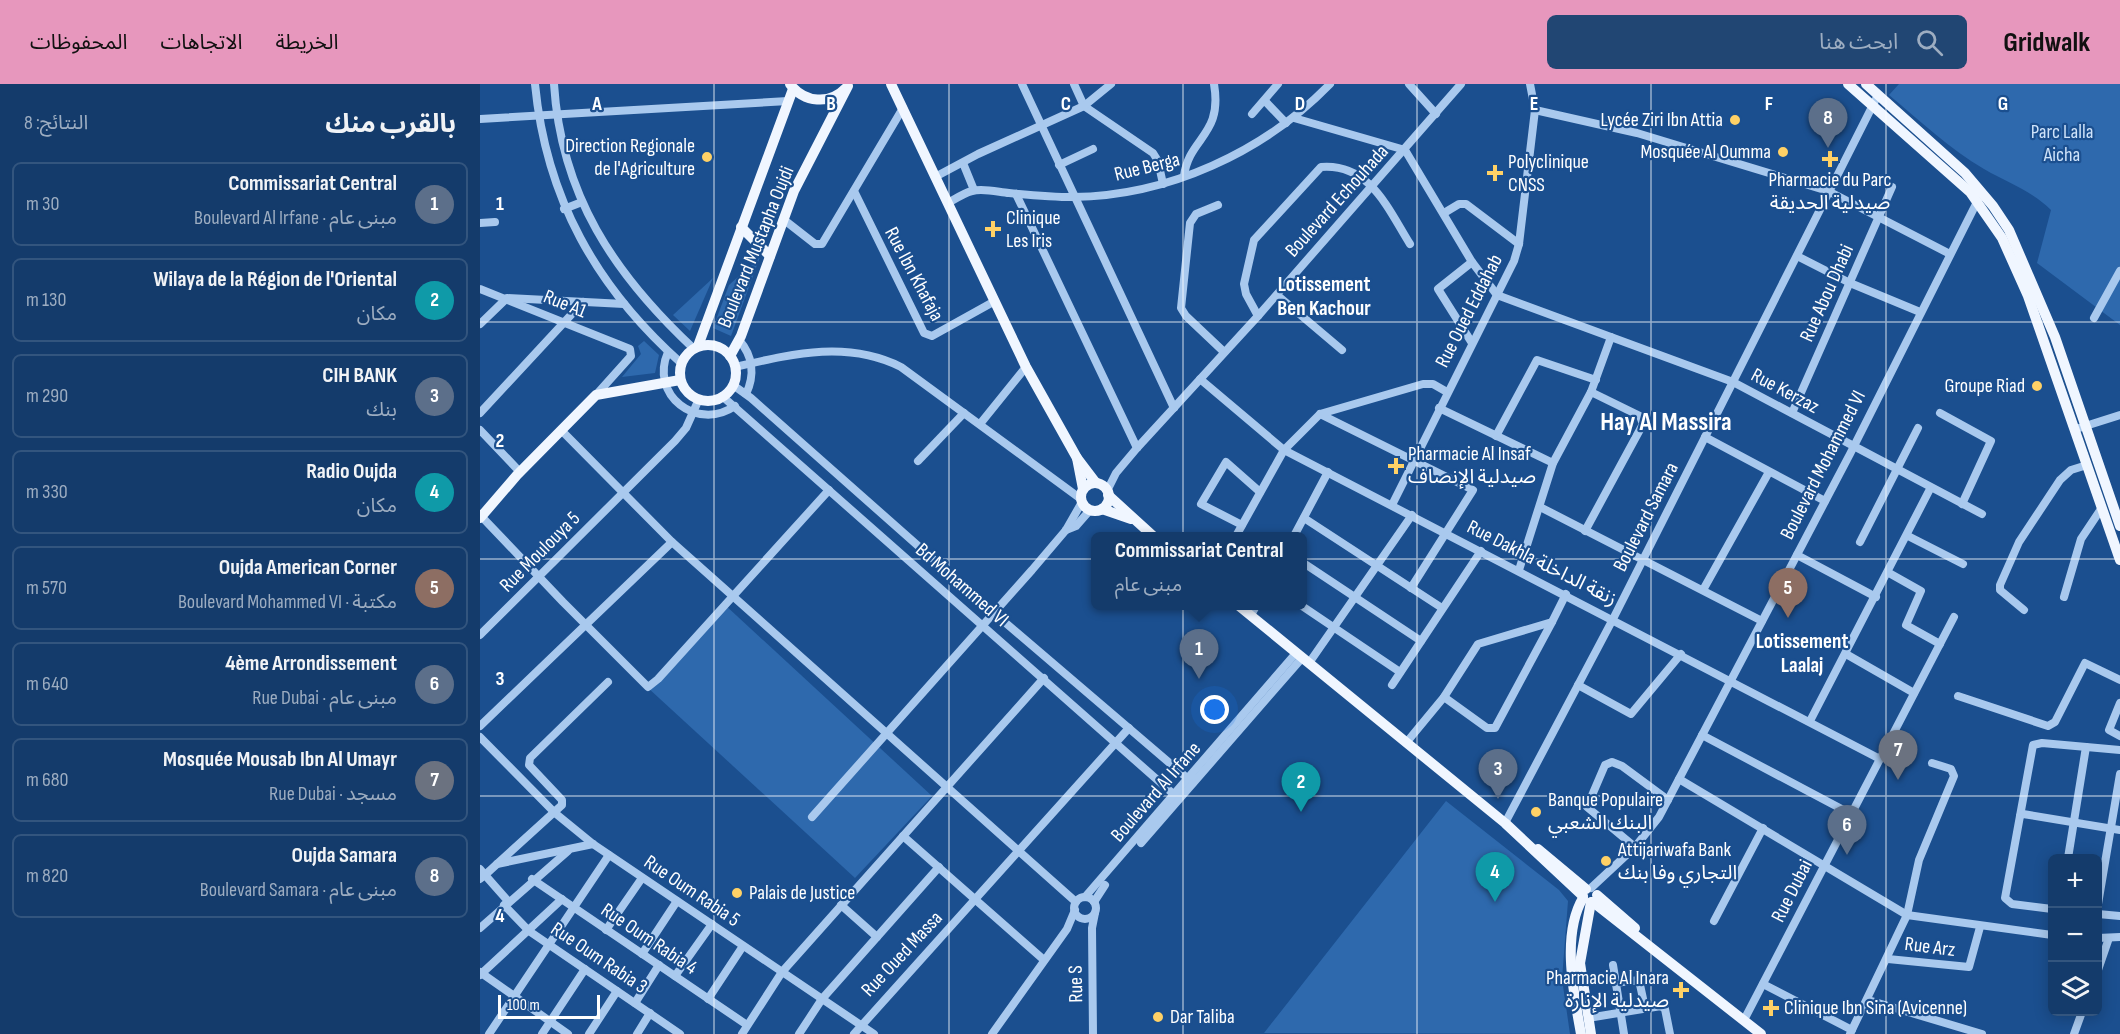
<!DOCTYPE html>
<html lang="ar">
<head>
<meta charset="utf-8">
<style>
  :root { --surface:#143b6b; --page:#214673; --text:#f1f3f6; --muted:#9dadc1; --line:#33557e; --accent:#e797bd }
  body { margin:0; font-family:"Sofia Sans Condensed","Noto Sans Arabic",sans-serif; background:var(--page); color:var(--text); direction:rtl }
  .controls { position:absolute; right:18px; bottom:18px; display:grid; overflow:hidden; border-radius:9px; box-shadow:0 3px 15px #0003 }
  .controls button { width:54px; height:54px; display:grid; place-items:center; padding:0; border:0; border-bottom:2px solid var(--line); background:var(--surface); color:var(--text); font:30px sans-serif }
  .scale { position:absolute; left:18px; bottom:15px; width:102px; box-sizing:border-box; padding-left:6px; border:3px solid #fff; border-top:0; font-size:16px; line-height:21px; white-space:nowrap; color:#fff; -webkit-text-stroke:4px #1b4f8f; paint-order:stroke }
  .you { position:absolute; left:735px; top:626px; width:21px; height:21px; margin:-15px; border:4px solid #fff; border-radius:50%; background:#1a73e8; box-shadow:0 0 0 9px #1a73e833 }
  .badge { display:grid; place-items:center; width:39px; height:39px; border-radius:50%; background:var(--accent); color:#fff; font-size:20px; font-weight:700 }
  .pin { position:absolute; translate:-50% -50px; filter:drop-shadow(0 2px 3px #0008) }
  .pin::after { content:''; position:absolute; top:32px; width:21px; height:18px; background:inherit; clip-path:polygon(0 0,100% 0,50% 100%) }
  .popup { position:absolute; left:611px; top:448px; width:216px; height:78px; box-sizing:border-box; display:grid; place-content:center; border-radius:9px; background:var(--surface); filter:drop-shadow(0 2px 4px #0005); font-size:20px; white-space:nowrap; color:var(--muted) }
  .popup b { font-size:22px; color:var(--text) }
  .popup::after { content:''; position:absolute; left:50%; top:100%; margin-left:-12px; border:12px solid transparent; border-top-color:var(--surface) }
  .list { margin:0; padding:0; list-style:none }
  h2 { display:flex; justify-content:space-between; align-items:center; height:78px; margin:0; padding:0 24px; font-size:26px }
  h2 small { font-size:20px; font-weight:400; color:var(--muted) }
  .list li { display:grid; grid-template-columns:39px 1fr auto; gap:18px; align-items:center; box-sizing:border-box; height:84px; margin:0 12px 12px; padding:0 12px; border:2px solid var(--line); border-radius:9px }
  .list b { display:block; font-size:22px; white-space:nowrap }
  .list p { margin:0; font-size:20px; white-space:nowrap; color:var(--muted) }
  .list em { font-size:20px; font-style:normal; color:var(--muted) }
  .icon { flex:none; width:33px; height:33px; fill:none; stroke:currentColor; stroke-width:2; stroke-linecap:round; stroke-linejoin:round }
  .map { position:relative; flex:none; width:1640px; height:950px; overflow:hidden; direction:ltr }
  header { display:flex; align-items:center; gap:36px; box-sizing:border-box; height:84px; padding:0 30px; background:var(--accent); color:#111 }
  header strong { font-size:28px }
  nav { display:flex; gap:33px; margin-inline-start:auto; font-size:21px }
  .search { width:420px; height:54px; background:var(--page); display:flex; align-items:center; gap:15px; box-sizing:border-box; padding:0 21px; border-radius:9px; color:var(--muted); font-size:22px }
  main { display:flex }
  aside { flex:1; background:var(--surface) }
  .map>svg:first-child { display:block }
  .green { fill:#2e69ad }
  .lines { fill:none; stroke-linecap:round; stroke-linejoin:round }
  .minor { stroke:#a9c9ee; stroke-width:8 }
  .major { stroke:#f0f6ff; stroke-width:10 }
  .grid { fill:none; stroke:#fff; stroke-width:1.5; stroke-opacity:0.55 }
  .poi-dot { fill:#ffd166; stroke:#1b4f8f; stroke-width:2 }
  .labels { text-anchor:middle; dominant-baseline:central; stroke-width:4.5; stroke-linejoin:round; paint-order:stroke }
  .poi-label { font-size:20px; fill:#fff; stroke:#1b4f8f; text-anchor:start }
  .park-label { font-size:20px; fill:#cfe3fa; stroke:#1b4f8f }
  .street-label { font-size:20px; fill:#fff; stroke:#1b4f8f }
  .neighbourhood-label { font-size:21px; font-weight:bold; fill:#fff; stroke:#1b4f8f }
  .district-label { font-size:26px; font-weight:bold; fill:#fff; stroke:#1b4f8f }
  .grid-label { font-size:20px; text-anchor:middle; font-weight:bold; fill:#fff; stroke:#1b4f8f; stroke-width:4.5; stroke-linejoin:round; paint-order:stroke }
</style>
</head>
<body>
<header>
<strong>Gridwalk</strong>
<div class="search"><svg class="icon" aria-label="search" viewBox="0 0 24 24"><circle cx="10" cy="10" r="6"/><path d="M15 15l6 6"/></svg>ابحث هنا</div>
<nav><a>الخريطة</a><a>الاتجاهات</a><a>المحفوظات</a></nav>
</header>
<main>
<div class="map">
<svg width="1640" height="950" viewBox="0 0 1640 950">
  <rect width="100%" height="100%" fill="#1b4f8f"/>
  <g class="green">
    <path d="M1419 0H1640V241L1557 179 1571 126C1552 107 1528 99 1504 85 1470 65 1440 37 1409 11Z"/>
    <path d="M280 173 251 252 233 244 249 201Z"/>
    <path d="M233 194 210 247 193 231Z"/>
    <path d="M164 257 179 271 175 289 142 293 161 270 158 262Z"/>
    <path d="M244 520 452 712 375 794 167 603Z"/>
    <path d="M966 717 1079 806 1088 817 1082 895 1090 950 784 949Z"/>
  </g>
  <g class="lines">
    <g class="minor">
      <path d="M55 0C66 114 116 203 201 279"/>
      <path d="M74 0C81 111 134 190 213 264"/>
      <path d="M542 0 694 324"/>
      <path d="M594 0 604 22 673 69 678 77 683 100"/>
      <path d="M929 0 956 30"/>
      <path d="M785 17 806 39"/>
      <path d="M1055 26 1157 49 1348 107 1470 170"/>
      <path d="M772 30 798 0"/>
      <path d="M814 34 925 66 992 178 1017 211 1253 298 1502 430"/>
      <path d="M0 35 308 17"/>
      <path d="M483 79 494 106"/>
      <path d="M579 81 613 65"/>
      <path d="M704 92C709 53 743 52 734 0"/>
      <path d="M455 93 498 70 604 22 631 0"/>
      <path d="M374 107 444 249 452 252 515 217"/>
      <path d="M536 110 657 364"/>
      <path d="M468 119C475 115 484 109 492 107 503 104 518 108 529 109 550 111 572 113 593 113 688 112 784 68 850 0"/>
      <path d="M738 121 716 130 710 139 701 224 706 232 743 267"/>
      <path d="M84 125 102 118"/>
      <path d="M964 129 979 120H986L1039 160"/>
      <path d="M303 135 335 160H342L423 24"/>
      <path d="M0 139 15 138"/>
      <path d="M1317 172 1370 199 1440 228"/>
      <path d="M992 178 958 205 992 259"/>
      <path d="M0 205 150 265 151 272 116 311"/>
      <path d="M797 211 862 266"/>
      <path d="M778 232 766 210 764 200 774 156 841 83C890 79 908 125 930 160"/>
      <path d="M1614 234 1640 187"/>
      <path d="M0 240 27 214 144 220"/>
      <path d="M259 256C273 272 275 291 266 310"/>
      <path d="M188 268C169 311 217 348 255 322"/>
      <path d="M255 283C312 270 367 256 421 283L601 415"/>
      <path d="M720 295 804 366 1400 675"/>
      <path d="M253 301 271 314 514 529 713 699"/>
      <path d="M242 312 699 715"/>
      <path d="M959 324 1073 379"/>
      <path d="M0 329 103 218"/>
      <path d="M1312 329 1412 103"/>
      <path d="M1460 329 1511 357 1482 420"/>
      <path d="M840 330 993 406 931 504"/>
      <path d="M500 340 546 283"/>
      <path d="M1596 345 1640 331"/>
      <path d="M0 346 40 388"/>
      <path d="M82 347 192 458 596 818"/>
      <path d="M1016 352 1057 276 1116 296"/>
      <path d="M1225 353 1345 417"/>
      <path d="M438 377 484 329"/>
      <path d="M627 407 636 389 657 364 778 232 981 0"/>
      <path d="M912 421 1034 177 1039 160 1055 26 1050 0"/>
      <path d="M1060 423 1282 537"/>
      <path d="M1 432 83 518 168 603 178 595 349 406"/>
      <path d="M824 434 962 524"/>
      <path d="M762 441 721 420 746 378 780 408"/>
      <path d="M586 446 596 442 610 426"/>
      <path d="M1105 447 1163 340 1160 332 1111 308"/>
      <path d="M756 452 804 366 840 330 943 300H953L967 308"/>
      <path d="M814 452 848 388"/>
      <path d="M1428 452 1483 480"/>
      <path d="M1380 458 1438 344"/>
      <path d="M1317 471 1396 513"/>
      <path d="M822 478 941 557"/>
      <path d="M1039 486 1073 379 1111 308 1131 253"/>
      <path d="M1409 489 1441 507 1426 541 1460 560"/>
      <path d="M1223 506 1289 388"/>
      <path d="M1584 513 1601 455 1621 425"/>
      <path d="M822 522 920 588"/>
      <path d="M1544 526 1520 506V501L1539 458 1580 396 1591 386 1607 381"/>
      <path d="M771 531 776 522"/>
      <path d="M0 551 195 357 206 344 219 315"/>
      <path d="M1366 570 1434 609"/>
      <path d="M829 579 932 431"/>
      <path d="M912 601 1001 467"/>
      <path d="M1098 601 1151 630 1201 570"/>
      <path d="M1478 612 1568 642 1575 638 1605 579 1640 596"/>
      <path d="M964 613 1007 644H1015L1072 538"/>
      <path d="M1640 619 1629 646 1640 652"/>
      <path d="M1330 637 1450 405"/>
      <path d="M0 642 192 458"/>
      <path d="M1222 651 1371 730"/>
      <path d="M0 653 75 729 113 760 394 950"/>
      <path d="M926 659 964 613 998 560 1072 538 1086 510"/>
      <path d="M1199 695 1427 831 1572 851"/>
      <path d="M1540 732 1553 661 1562 659 1640 666"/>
      <path d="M332 733 552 486 586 446 602 418"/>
      <path d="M1025 739 1133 535 1398 11"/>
      <path d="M423 752 564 876"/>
      <path d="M661 759 822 574"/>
      <path d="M1155 763 1107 723 1125 681 1132 678 1142 682 1188 716"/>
      <path d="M1588 774 1606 663"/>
      <path d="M17 780 82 721V716L49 681 50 674 128 598"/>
      <path d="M0 785 5 791 17 780 113 760"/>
      <path d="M0 795 5 791 28 817"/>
      <path d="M52 795 267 941"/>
      <path d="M1111 804 1155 763 1179 733 1370 370 1499 114"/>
      <path d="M605 813 816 569"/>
      <circle cx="605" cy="824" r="11"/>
      <path d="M614 818 625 801"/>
      <path d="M1618 820 1640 690"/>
      <path d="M24 821 49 847 200 950"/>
      <path d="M361 821 397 853"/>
      <path d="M1572 825 1532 820 1525 814 1540 732 1543 730 1640 746"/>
      <path d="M1618 830 1640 832"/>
      <path d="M1234 837 1283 744"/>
      <path d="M0 844 88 767"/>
      <path d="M126 846 162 794"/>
      <path d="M1618 854 1640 853"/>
      <path d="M162 870 197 817"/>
      <path d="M1408 875 1489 883 1500 843"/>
      <path d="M1133 881 1144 950"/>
      <path d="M1618 886 1629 854"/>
      <path d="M0 888 88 950"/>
      <path d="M0 891 82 815"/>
      <path d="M195 892 232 840"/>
      <path d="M1135 899 1159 896 1165 924"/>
      <path d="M1283 900 1372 946"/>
      <path d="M228 915 263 862"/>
      <path d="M1388 916 1502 950"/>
      <path d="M155 919 179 881"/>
      <path d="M1108 934 1181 922 1185 925 1190 950"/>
      <path d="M1264 936 1474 533"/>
      <path d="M9 950 129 771"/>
      <path d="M62 950 105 885"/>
      <path d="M109 950 137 907"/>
      <path d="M157 950 170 929"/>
      <path d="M262 950 302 888 564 594"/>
      <path d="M319 950 342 915 459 783"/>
      <path d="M374 950 649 644"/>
      <path d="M512 950 587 845 595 826"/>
      <path d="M613 950 612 844 615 829"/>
      <path d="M1370 950 1427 831 1439 776 1474 692 1471 685 1452 679"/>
      <path d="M1594 950 1602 928"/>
    </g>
    <g class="major">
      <path d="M310 0C324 19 350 21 366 4"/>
      <path d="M411 0 546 283 597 374 616 399"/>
      <path d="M1368 0 1490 108 1522 154 1548 212 1640 476"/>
      <path d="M1386 0 1485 89 1513 122 1529 146 1575 253 1640 442"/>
      <path d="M261 143 290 172"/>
      <circle cx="228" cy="289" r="28"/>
      <path d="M218 262 313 5"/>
      <path d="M250 272 261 252 314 107 368 2"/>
      <path d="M597 374 603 405"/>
      <circle cx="615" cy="413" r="14"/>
      <path d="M628 411 673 452"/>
      <path d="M622 425 651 435"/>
      <path d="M0 434 37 391 116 311 200 296"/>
      <path d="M759 522 1025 739 1103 812"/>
      <path d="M1058 765 1106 805"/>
      <path d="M1117 811 1155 844"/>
      <path d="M1113 818 1281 950"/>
      <path d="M1101 950C1094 910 1081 851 1103 814"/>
      <path d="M1111 950 1100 879 1111 818"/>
    </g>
  </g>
  <path class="grid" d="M234 0V950M469 0V950M703 0V950M937 0V950M1171 0V950M1406 0V950M0 238H1640M0 475H1640M0 712H1640"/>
  <g class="poi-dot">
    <circle cx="1255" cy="36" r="6"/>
    <circle cx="1303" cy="68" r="6"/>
    <circle cx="227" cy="73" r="6"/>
    <path d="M1347 66h6v6h6v6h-6v6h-6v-6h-6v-6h6z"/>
    <path d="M1012 80h6v6h6v6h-6v6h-6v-6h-6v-6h6z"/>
    <path d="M510 136h6v6h6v6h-6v6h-6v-6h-6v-6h6z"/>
    <circle cx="1557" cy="302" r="6"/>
    <path d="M913 373h6v6h6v6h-6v6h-6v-6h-6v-6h6z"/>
    <circle cx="1056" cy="728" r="6"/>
    <circle cx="1126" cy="777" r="6"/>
    <circle cx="257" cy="809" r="6"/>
    <path d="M1198 897h6v6h6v6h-6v6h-6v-6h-6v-6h6z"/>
    <path d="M1288 915h6v6h6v6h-6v6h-6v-6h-6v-6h6z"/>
    <circle cx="678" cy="933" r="6"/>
  </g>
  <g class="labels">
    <g class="poi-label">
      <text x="1243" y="36" text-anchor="end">Lycée Ziri Ibn Attia</text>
      <text x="215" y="62" text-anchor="end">Direction Regionale<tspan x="215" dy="23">de l'Agriculture</tspan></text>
      <text x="1291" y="68" text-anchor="end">Mosquée Al Oumma</text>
      <text x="1028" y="78">Polyclinique<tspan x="1028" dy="23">CNSS</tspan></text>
      <text x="1350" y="96" text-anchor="middle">Pharmacie du Parc<tspan x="1350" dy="23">صيدلية الحديقة</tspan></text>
      <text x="526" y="134">Clinique<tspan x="526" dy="23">Les Iris</tspan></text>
      <text x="1545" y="302" text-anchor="end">Groupe Riad</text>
      <text x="928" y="370">Pharmacie Al Insaf<tspan x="928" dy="23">صيدلية الإنصاف</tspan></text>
      <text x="1068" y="716">Banque Populaire<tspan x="1068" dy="23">البنك الشعبي</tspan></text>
      <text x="1138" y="766">Attijariwafa Bank<tspan x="1138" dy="23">التجاري وفا بنك</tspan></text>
      <text x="269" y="809">Palais de Justice</text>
      <text x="1189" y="894" text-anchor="end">Pharmacie Al Inara<tspan x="1189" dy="23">صيدلية الإنارة</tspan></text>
      <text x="1304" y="924">Clinique Ibn Sina (Avicenne)</text>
      <text x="690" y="933">Dar Taliba</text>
    </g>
    <g class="park-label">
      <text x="1582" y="48">Parc Lalla<tspan x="1582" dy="23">Aicha</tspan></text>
    </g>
    <g class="street-label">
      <text transform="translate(667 83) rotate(-14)">Rue Berga</text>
      <text transform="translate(857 117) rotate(-48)">Boulevard Echouhada</text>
      <text transform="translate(276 163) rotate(-68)">Boulevard Mustapha Oujdi</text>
      <text transform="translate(434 190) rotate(62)">Rue Ibn Khafaja</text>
      <text transform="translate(1347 209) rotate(-66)">Rue Abou Dhabi</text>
      <text transform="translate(85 220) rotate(22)">Rue A1</text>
      <text transform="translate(989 227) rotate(-63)">Rue Oued Eddahab</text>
      <text transform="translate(1305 307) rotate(28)">Rue Kerzaz</text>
      <text transform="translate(1343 381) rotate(-63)">Boulevard Mohammed VI</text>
      <text transform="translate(1166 433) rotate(-63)">Boulevard Samara</text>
      <text transform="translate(60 468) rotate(-45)">Rue Moulouya 5</text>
      <text transform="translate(1062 479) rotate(27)">Rue Dakhla زنقة الداخلة</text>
      <text transform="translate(482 501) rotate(41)">Bd Mohammed VI</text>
      <text transform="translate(676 708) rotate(-49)">Boulevard Al Irfane</text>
      <text transform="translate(212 807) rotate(34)">Rue Oum Rabia 5</text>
      <text transform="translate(1312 807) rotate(-63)">Rue Dubai</text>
      <text transform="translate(169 855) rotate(34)">Rue Oum Rabia 4</text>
      <text transform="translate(1450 863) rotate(7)">Rue Arz</text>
      <text transform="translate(422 870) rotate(-47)">Rue Oued Massa</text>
      <text transform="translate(119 874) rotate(34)">Rue Oum Rabia 3</text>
      <text transform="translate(596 900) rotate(-91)">Rue S</text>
    </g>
    <g class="neighbourhood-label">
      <text x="844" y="200">Lotissement<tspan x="844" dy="24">Ben Kachour</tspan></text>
      <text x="1322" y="557">Lotissement<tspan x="1322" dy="24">Laalaj</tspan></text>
    </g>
    <g class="district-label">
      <text x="1186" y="338">Hay Al Massira</text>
    </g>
  </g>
  <g class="grid-label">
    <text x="117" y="26">A</text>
    <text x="351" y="26">B</text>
    <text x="586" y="26">C</text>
    <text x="820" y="26">D</text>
    <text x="1054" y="26">E</text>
    <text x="1289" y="26">F</text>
    <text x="1523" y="26">G</text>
    <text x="20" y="126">1</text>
    <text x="20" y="363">2</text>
    <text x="20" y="601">3</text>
    <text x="20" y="838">4</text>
  </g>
</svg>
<div class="controls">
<button>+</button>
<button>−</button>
<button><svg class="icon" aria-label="layers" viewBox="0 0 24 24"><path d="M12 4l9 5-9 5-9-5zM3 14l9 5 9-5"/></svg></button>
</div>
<div class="scale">100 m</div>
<div class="you"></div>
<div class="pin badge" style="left:719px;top:595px;background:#5c6f8a">1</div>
<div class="popup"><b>Commissariat Central</b>مبنى عام</div>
<div class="pin badge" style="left:821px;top:728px;background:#0f9aa8">2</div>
<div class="pin badge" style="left:1018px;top:715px;background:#5c6f8a">3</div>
<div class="pin badge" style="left:1015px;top:818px;background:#0f9aa8">4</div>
<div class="pin badge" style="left:1308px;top:534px;background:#8d6e63">5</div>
<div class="pin badge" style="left:1367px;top:771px;background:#5c6f8a">6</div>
<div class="pin badge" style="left:1418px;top:696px;background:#6b7280">7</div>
<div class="pin badge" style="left:1348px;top:64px;background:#5c6f8a">8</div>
</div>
<aside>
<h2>بالقرب منك<small>النتائج: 8</small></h2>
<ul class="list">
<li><span class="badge" style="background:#5c6f8a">1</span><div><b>Commissariat Central</b><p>مبنى عام · Boulevard Al Irfane</p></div><em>30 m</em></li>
<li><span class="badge" style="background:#0f9aa8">2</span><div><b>Wilaya de la Région de l'Oriental</b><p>مكان</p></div><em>130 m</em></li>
<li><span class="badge" style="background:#5c6f8a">3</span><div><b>CIH BANK</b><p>بنك</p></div><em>290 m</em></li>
<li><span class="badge" style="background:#0f9aa8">4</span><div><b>Radio Oujda</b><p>مكان</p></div><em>330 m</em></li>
<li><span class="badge" style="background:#8d6e63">5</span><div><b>Oujda American Corner</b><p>مكتبة · Boulevard Mohammed VI</p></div><em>570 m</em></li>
<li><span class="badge" style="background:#5c6f8a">6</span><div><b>4ème Arrondissement</b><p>مبنى عام · Rue Dubai</p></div><em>640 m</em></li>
<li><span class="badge" style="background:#6b7280">7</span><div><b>Mosquée Mousab Ibn Al Umayr</b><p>مسجد · Rue Dubai</p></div><em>680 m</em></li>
<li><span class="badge" style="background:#5c6f8a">8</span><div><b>Oujda Samara</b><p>مبنى عام · Boulevard Samara</p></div><em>820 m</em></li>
</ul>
</aside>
</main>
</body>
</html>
